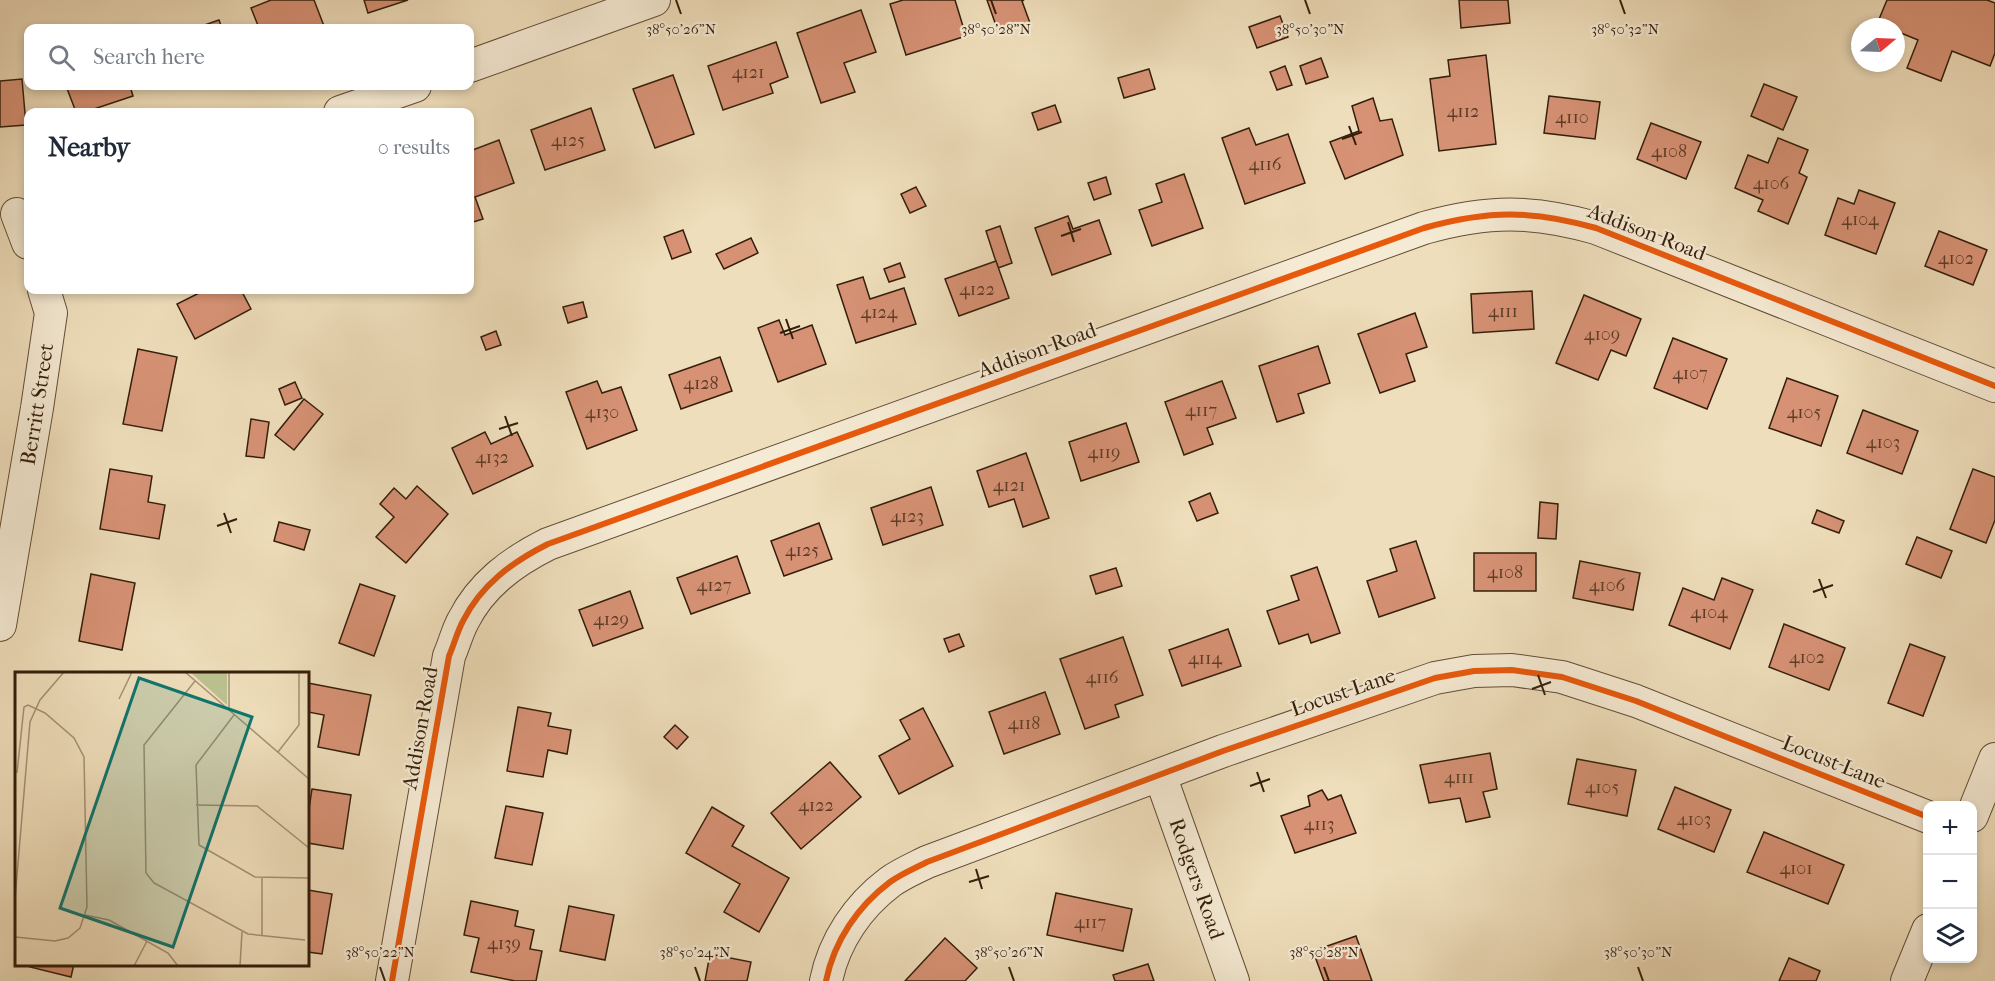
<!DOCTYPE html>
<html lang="en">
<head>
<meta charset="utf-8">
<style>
  :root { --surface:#fff; --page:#f6f6f7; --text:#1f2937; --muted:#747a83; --line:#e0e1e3 }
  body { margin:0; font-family:"IM FELL French Canon",serif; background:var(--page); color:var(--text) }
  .controls { position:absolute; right:18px; bottom:18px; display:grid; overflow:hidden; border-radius:12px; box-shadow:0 3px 9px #0003 }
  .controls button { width:54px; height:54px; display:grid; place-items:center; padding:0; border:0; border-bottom:2px solid var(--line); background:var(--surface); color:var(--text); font:30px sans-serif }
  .compass { position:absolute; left:1851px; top:18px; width:54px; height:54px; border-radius:50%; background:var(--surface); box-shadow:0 3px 9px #0003; rotate:71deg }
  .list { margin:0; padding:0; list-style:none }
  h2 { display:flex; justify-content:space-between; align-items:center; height:78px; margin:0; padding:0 24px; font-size:26px }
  h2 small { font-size:20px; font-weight:400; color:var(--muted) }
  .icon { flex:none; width:33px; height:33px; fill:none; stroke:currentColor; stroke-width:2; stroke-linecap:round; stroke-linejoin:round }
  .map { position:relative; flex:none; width:1995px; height:981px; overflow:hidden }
  .search { position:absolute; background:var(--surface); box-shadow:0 3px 9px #0003; left:24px; top:24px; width:450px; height:66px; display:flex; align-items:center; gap:15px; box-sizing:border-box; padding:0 21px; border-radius:12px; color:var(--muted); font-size:22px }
  .panel { position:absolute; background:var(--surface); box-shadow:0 3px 9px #0003; left:24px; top:108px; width:450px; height:186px; border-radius:12px }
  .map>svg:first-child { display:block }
  .building { fill:#d79275; stroke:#341e0b; stroke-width:1.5 }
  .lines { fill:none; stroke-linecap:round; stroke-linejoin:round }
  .minor-casing { stroke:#634e37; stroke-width:34 }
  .minor { stroke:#f5ead3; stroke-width:32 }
  .cycleway-casing { stroke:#f5ead3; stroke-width:10 }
  .cycleway { stroke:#e8590c; stroke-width:6 }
  .ticks { fill:none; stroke:#341e0b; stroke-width:2 }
  .labels { text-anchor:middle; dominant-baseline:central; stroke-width:4.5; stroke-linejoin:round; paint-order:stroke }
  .number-label { font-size:18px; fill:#5d3b26 }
  .street-label { font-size:21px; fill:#341e0b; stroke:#f5ead3 }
  .inset-road { fill:none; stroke:#a49175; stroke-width:1.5 }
  .view { fill:#0f766e; fill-opacity:0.15; stroke:#0f766e; stroke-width:3 }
  .inset-edge { fill:none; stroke:#341e0b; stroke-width:3 }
  .ticks-label { font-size:15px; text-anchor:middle; fill:#341e0b; stroke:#f5ead3; stroke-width:4.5; stroke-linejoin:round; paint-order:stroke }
</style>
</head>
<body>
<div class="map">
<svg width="1995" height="981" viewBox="0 0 1995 981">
  <rect width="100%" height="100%" fill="#efdebb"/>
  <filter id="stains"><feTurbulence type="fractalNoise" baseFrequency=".00333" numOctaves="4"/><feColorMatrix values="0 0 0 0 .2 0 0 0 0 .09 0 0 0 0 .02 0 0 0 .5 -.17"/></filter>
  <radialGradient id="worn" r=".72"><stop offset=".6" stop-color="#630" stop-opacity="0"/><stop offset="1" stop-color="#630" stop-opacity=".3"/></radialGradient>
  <g class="building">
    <path d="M271 0H314L324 26 318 28H259L251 8Z"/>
    <path d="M364 0H408L368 13Z"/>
    <path d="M903 0H955L966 36 906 55 890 4Z"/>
    <path d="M987 0H1024L1022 1 1030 23 999 34Z"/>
    <path d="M1459 0H1508L1510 23 1461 28Z"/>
    <path d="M1887 0H1987L1995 3V53L1990 66 1952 51 1941 81 1907 68 1918 40 1896 31V27H1885L1877 24Z"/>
    <path d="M861 10 876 52 844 63 855 92 821 103 797 33Z"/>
    <path d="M1280 16 1288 37 1257 48 1249 27Z"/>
    <path d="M219 20 222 28H196Z"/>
    <path d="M776 42 788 77 770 84 773 93 723 110 708 66Z"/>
    <path d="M1486 55 1496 144 1439 151 1430 79 1450 76 1448 60Z"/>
    <path d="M1321 58 1328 77 1306 84 1300 66Z"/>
    <path d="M1285 66 1292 85 1277 90 1270 72Z"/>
    <path d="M1149 69 1155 89 1124 98 1118 78Z"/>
    <path d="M673 75 694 134 655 148 633 89Z"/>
    <path d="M22 79 26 125 0 127V81Z"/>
    <path d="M1764 84 1797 97 1783 130 1751 116Z"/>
    <path d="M66 86H130L133 96 85 112H76Z"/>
    <path d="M1549 96 1600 102 1595 139 1544 133Z"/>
    <path d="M1373 98 1380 121 1392 119 1403 155 1345 179 1330 142 1359 131 1352 106Z"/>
    <path d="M1055 105 1061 122 1038 130 1032 113Z"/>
    <path d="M591 108 605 150 545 170 531 130Z"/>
    <path d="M1651 123 1701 142 1686 179 1637 159Z"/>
    <path d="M1249 128 1256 145 1288 134 1305 183 1245 204 1222 138Z"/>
    <path d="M1778 138 1808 150 1799 173 1807 177 1788 224 1758 211 1763 200 1735 188 1748 155 1768 163Z"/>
    <path d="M499 140 514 183 475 197 483 219 470 223V151Z"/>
    <path d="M1184 174 1203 228 1152 246 1139 210 1162 202 1156 184Z"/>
    <path d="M1106 177 1111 194 1094 200 1088 183Z"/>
    <path d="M916 187 926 206 910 213 901 194Z"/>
    <path d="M1859 190 1895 203 1876 254 1825 235 1838 198 1854 204Z"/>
    <path d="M1068 216 1073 229 1099 220 1111 254 1052 275 1035 228Z"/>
    <path d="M1000 226 1012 263 998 268 986 231Z"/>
    <path d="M683 230 691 252 672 259 664 237Z"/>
    <path d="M1939 231 1987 250 1973 285 1925 266Z"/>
    <path d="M751 238 758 253 724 269 716 254Z"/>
    <path d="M996 261 1009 298 959 316 945 279Z"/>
    <path d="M900 263 905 277 889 282 884 269Z"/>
    <path d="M863 277 870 299 904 288 916 324 856 343 837 285Z"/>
    <path d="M205 290H241L251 309 195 339 177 304Z"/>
    <path d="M1532 291 1534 329 1473 333 1471 294Z"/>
    <path d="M1584 295 1641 319 1626 356 1611 350 1598 380 1556 363Z"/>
    <path d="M583 302 587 317 568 323 563 307Z"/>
    <path d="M1415 313 1427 347 1406 354 1415 381 1380 393 1358 334Z"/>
    <path d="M779 320 785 335 812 325 826 364 778 382 758 328Z"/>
    <path d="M496 331 501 345 486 350 481 337Z"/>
    <path d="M1673 338 1727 359 1707 409 1654 388Z"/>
    <path d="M1318 346 1330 383 1298 394 1304 413 1277 422 1259 366Z"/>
    <path d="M138 349 177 357 162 431 123 424Z"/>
    <path d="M720 357 732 391 681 409 669 375Z"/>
    <path d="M1787 378 1838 396 1821 446 1769 428Z"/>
    <path d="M597 381 602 393 621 387 637 430 587 449 566 392Z"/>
    <path d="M1222 381 1236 418 1207 428 1213 444 1184 455 1165 402Z"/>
    <path d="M295 382 302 398 285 405 279 389Z"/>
    <path d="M304 399 323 414 294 450 275 435Z"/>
    <path d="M1863 410 1918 431 1902 474 1847 453Z"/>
    <path d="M251 419 269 422 264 458 246 456Z"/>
    <path d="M1126 423 1139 462 1081 481 1069 442Z"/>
    <path d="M485 432 491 444 517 432 533 466 473 494 452 448Z"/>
    <path d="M1026 453 1049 518 1023 527 1014 499 989 507 977 471Z"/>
    <path d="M110 469 152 476 148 502 165 505 159 539 100 529Z"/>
    <path d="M1973 469 1995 477V520L1986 543 1950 529Z"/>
    <path d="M417 486 448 514 406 563 376 537 394 517 380 504 394 488 406 499Z"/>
    <path d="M931 487 943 525 883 545 871 508Z"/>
    <path d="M1210 493 1218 513 1197 521 1189 502Z"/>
    <path d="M1540 502 1558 504 1556 539 1538 538Z"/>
    <path d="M1817 510 1844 521 1839 533 1812 523Z"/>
    <path d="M279 522 310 530 304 550 274 541Z"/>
    <path d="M819 523 832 559 784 576 771 541Z"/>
    <path d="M1917 537 1952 551 1941 578 1906 564Z"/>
    <path d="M1416 541 1435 598 1379 617 1367 581 1397 571 1390 549Z"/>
    <rect x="1474" y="553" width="62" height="38"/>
    <path d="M737 556 750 593 691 614 677 578Z"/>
    <path d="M1580 561 1640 573 1633 610 1573 598Z"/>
    <path d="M1317 567 1340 633 1311 643 1308 634 1279 644 1267 611 1299 600 1291 576Z"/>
    <path d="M1116 568 1122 586 1096 594 1090 576Z"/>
    <path d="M91 574 135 583 122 650 79 641Z"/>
    <path d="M1722 578 1753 590 1730 649 1669 625 1683 588 1714 600Z"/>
    <path d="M360 584 395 596 374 656 339 643Z"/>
    <path d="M630 591 643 628 593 646 579 610Z"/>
    <path d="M1784 624 1845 648 1829 690 1769 667Z"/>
    <path d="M1228 629 1241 666 1182 686 1169 650Z"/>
    <path d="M959 634 964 646 949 652 944 639Z"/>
    <path d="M1123 637 1143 695 1115 705 1119 717 1085 729 1060 659Z"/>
    <path d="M1910 644 1945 657 1923 716 1888 703Z"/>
    <path d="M308 683 371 695 359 755 318 747 324 715 308 712Z"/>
    <path d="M1045 692 1060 734 1004 754 989 712Z"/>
    <path d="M518 707 551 713 548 726 571 730 567 754 548 750 543 777 507 771Z"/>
    <path d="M923 708 953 766 899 794 879 756 910 739 900 720Z"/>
    <path d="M675 725 688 737 677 749 664 737Z"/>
    <path d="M1490 753 1497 789 1483 792 1490 817 1466 822 1460 798 1429 803 1420 765Z"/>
    <path d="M1577 759 1636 770 1627 816 1568 804Z"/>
    <path d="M830 762 861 797 801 849 771 813Z"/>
    <path d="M1675 787 1731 810 1714 852 1658 829Z"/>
    <path d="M312 789 351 795 343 849 308 843V816Z"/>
    <path d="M1322 790 1328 800 1341 795 1356 833 1295 853 1281 816 1310 806 1308 796Z"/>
    <path d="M506 806 543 813 532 865 495 858Z"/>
    <path d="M712 807 744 826 732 846 789 878 759 932 724 912 740 884 686 853Z"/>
    <path d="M1764 832 1844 865 1828 904 1747 872Z"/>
    <path d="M308 890 332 894 322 954 308 952Z"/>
    <path d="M1056 893 1132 909 1123 951 1047 935Z"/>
    <path d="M471 901 518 911 515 926 534 930 530 949 542 951 536 981H515L471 972 479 938 464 935Z"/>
    <path d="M569 906 614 915 605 960 560 951Z"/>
    <path d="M1356 936 1372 981H1324L1313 951Z"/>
    <path d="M945 938 977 968 965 981H905Z"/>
    <path d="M710 954 751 962 747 981H705Z"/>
    <path d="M1789 958 1820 971 1816 981H1779Z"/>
    <path d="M30 964H74L71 977 30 967Z"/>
    <path d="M1148 964 1154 981H1115L1113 975Z"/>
  </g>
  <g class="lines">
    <g class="minor-casing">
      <g id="minor">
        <path d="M470 66 654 0"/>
        <path d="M340 112 415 86"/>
        <path d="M17 214 28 243"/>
        <path id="s1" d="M0 625 37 408 51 313 44 290"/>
        <path id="s2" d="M1160 775 1233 981"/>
        <path d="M1972 816 1995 759"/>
        <path d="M392 981 449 656C454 645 457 632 463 621 481 585 512 562 548 544L1424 228C1488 210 1532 210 1596 228L1995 386"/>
        <path d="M826 981C834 941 858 906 890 882 901 874 915 868 927 862L1223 751 1435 678 1474 671 1512 670 1562 677 1636 701 1928 817"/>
        <path d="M1907 981 1928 930"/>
      </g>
    </g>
    <use href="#minor" class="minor"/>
    <g class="cycleway-casing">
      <g id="cycleway">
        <path d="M392 981 449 656C454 645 457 632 463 621 481 585 512 562 548 544L1424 228C1488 210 1532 210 1596 228L1995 386"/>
        <path d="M826 981C834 941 858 906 890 882 901 874 915 868 927 862L1223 751 1435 678 1474 671 1512 670 1562 677 1636 701 1928 817"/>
      </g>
    </g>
    <use href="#cycleway" class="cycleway"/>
  </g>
  <path class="ticks" d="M676 0 681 14M991 0 996 14M1305 0 1310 14M1620 0 1625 14M1349 126 1356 145M1342 139 1362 132M1068 222 1074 242M1061 236 1081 229M786 319 793 339M780 333 800 326M505 416 512 436M499 429 518 423M224 513 231 533M217 526 237 519M1819 579 1826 598M1813 592 1833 585M1538 675 1545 695M1532 689 1551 682M1257 772 1264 792M1250 786 1270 779M976 869 982 889M969 882 989 876M380 967 385 981M695 967 700 981M1009 967 1014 981M1324 967 1329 981M1638 967 1643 981"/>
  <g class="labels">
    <g class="number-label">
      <text x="748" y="72">4121</text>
      <text x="1463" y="111">4112</text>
      <text x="1572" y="117">4110</text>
      <text x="568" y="140">4125</text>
      <text x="1669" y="151">4108</text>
      <text x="1265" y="164">4116</text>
      <text x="1771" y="183">4106</text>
      <text x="1860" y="219">4104</text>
      <text x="1956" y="258">4102</text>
      <text x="977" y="289">4122</text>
      <text x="1503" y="311">4111</text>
      <text x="879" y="312">4124</text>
      <text x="1602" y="334">4109</text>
      <text x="1690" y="373">4107</text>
      <text x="701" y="383">4128</text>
      <text x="1201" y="410">4117</text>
      <text x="602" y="412">4130</text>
      <text x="1804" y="412">4105</text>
      <text x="1883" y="442">4103</text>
      <text x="1104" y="452">4119</text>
      <text x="492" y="457">4132</text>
      <text x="1009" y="485">4121</text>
      <text x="907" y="516">4123</text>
      <text x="802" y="550">4125</text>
      <text x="1505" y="572">4108</text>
      <text x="714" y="585">4127</text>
      <text x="1607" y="585">4106</text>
      <text x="1709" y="612">4104</text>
      <text x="611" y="619">4129</text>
      <text x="1807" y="657">4102</text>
      <text x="1205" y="658">4114</text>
      <text x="1102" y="677">4116</text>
      <text x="1024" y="723">4118</text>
      <text x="1459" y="777">4111</text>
      <text x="1602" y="787">4105</text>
      <text x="816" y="805">4122</text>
      <text x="1694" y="819">4103</text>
      <text x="1319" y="824">4113</text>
      <text x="1796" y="868">4101</text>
      <text x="1090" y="922">4117</text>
      <text x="504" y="943">4139</text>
    </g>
    <g class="street-label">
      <text transform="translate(1647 232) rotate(21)">Addison Road</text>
      <text transform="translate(1037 350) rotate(-20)">Addison Road</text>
      <text stroke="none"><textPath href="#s1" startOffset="224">Berritt Street</textPath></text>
      <text transform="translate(1343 692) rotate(-19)">Locust Lane</text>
      <text transform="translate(420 728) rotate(-80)">Addison Road</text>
      <text transform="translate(1834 762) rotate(22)">Locust Lane</text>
      <text stroke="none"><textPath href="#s2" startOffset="110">Rodgers Road</textPath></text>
    </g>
  </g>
  <g transform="translate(15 672)">
    <rect width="294" height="294" fill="#efdebb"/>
    <path d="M175 0H212V33Z" fill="#bbc18e"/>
    <path class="inset-road" d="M170 0 294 107M180 9 129 73 131 201 139 211 233 262 290 268M104 27 117 0M214 38V0M219 43 181 93 184 173 240 205 294 206M263 80 284 53V0M181 133 242 134 294 176M0 227 15 50 25 28 49 0M70 243 94 248 153 281 163 294M247 263V206M0 265 40 269 53 266 65 256 72 235 69 85 59 66 30 41 13 33 9 35 2 101M119 294 132 269M225 294 227 260"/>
    <path class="view" d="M124 6 237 45 158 275 45 236Z"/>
    <rect width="294" height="294" class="inset-edge"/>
  </g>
  <g class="ticks-label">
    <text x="681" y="34">38°50'26"N</text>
    <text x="996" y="34">38°50'28"N</text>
    <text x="1310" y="34">38°50'30"N</text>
    <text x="1625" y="34">38°50'32"N</text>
    <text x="380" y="957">38°50'22"N</text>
    <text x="695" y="957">38°50'24"N</text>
    <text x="1009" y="957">38°50'26"N</text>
    <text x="1324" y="957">38°50'28"N</text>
    <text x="1638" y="957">38°50'30"N</text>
  </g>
  <rect width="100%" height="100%" filter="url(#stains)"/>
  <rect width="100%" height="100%" fill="url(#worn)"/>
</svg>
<div class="controls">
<button>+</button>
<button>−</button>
<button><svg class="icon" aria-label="layers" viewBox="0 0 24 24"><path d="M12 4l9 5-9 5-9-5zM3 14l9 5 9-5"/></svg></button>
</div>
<svg class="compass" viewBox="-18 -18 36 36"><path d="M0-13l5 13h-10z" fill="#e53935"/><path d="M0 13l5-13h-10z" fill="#747a83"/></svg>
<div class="search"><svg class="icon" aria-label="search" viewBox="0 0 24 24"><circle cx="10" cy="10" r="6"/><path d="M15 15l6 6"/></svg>Search here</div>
<section class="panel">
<h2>Nearby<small>0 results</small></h2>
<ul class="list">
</ul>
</section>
</div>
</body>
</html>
